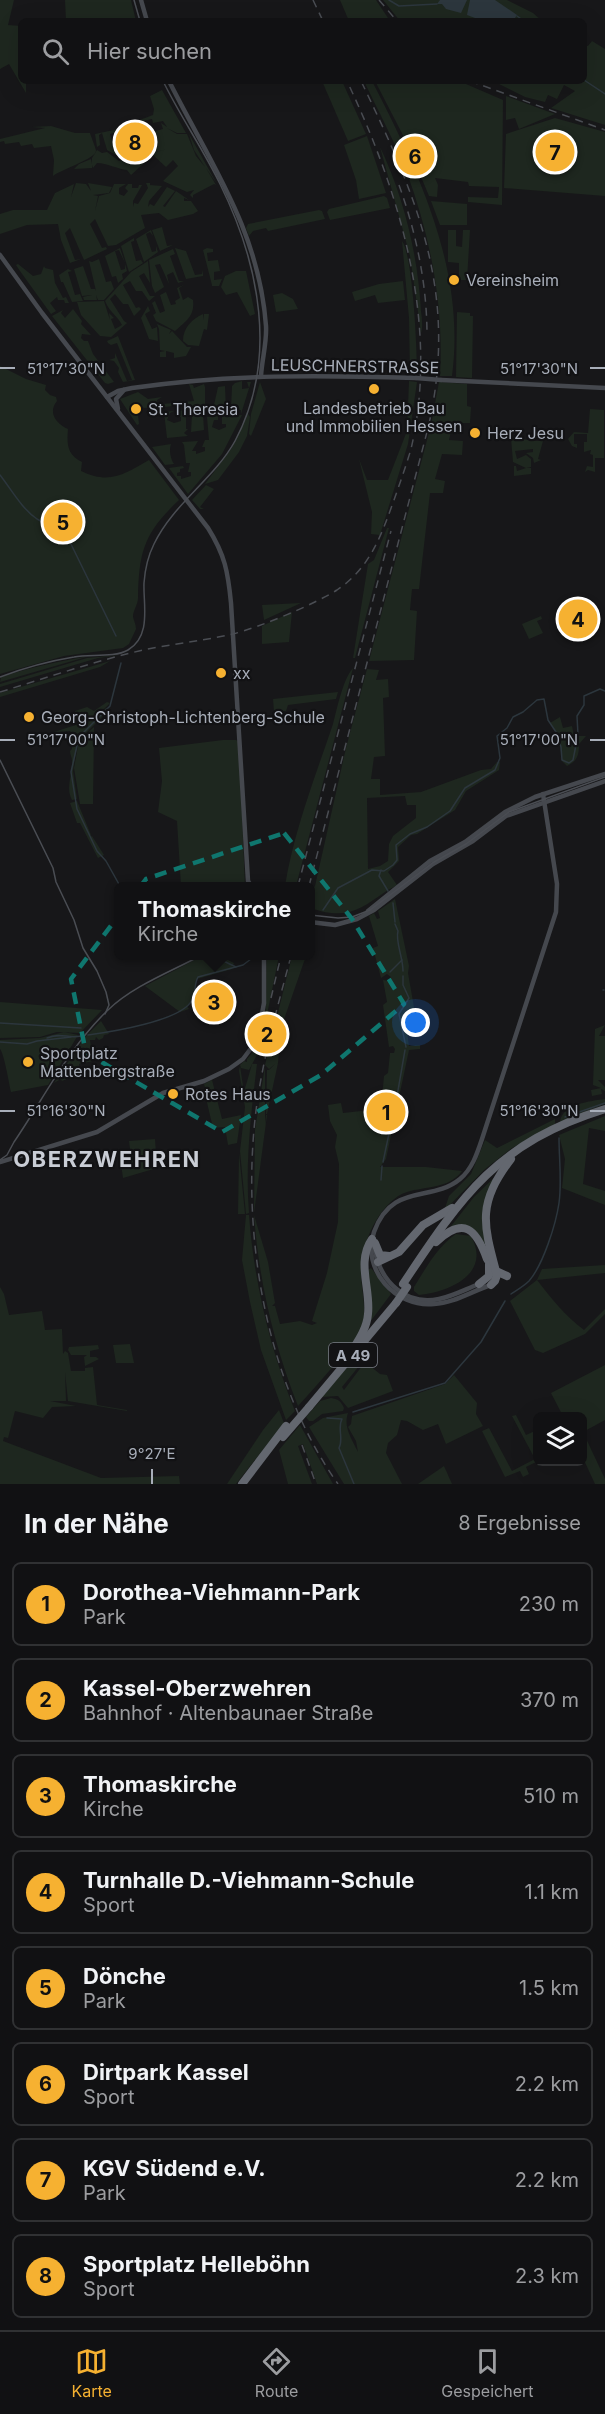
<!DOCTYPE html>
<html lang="de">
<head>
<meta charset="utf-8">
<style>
  :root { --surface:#111113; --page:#1e1f21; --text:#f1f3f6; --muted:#9c9da0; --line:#303133; --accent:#f6b131 }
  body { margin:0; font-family:Inter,sans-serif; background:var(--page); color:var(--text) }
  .controls { position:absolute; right:18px; bottom:18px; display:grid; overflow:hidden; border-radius:9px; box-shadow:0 6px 24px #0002 }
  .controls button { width:54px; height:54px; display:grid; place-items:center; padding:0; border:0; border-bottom:2px solid var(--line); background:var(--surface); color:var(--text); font:30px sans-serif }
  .you { position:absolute; left:416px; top:1023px; width:21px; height:21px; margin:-15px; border:4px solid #fff; border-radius:50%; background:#1a73e8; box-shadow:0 0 0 9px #1a73e833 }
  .badge { display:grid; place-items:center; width:39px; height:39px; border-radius:50%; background:var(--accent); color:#111; font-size:20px; font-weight:700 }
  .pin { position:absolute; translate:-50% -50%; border:3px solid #fff; box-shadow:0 2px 6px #0006 }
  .popup { position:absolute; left:114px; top:882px; width:201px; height:78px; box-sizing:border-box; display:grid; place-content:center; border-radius:9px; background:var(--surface); filter:drop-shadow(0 2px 4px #0005); font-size:20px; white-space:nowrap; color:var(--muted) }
  .popup b { font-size:22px; color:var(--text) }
  .popup::after { content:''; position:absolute; left:50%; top:100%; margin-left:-12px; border:12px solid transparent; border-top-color:var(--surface) }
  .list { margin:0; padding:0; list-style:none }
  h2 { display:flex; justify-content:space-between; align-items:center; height:78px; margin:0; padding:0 24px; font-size:26px }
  h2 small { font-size:20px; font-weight:400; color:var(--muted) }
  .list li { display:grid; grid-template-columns:39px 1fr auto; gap:18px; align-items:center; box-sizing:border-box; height:84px; margin:0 12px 12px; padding:0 12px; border:2px solid var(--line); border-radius:9px }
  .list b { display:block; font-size:22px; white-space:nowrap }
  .list p { margin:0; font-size:20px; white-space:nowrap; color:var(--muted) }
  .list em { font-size:20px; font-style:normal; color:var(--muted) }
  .icon { flex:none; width:33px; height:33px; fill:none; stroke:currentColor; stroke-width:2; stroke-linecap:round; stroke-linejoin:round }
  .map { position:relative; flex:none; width:605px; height:1484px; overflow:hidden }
  .search { position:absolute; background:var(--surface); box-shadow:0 6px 24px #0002; left:18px; right:18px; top:18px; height:66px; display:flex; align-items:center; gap:15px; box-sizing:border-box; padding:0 21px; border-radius:9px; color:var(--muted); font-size:22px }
  .sheet { height:846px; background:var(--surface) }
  nav { display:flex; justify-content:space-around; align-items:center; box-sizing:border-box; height:84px; border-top:2px solid var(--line); background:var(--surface); font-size:16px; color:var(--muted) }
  nav a { display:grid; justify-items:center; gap:3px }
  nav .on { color:var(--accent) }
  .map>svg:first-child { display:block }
  .green { fill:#1e271f; fill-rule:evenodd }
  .water { fill:#2c363d }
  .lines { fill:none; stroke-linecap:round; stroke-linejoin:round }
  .stream { stroke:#2c363d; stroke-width:1.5 }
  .secondary { stroke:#45484e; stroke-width:4.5 }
  .motorway { stroke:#63676f; stroke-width:8 }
  .tram { stroke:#4a4d53; stroke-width:1.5 }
  .rail { stroke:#4a4d53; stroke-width:1.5; stroke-dasharray:8 6; stroke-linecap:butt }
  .secondary-bridge { stroke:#45484e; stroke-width:4.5 }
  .motorway-bridge { stroke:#63676f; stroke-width:8 }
  .marked { fill:none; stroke:#0f766e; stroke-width:4.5; stroke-dasharray:12 8; stroke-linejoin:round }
  .ticks { fill:none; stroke:#a8aeb9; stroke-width:2 }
  .poi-dot { fill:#f6b131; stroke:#121214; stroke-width:2 }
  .labels { text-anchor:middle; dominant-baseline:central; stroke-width:4.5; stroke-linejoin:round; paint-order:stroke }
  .shield { fill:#121214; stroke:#7b7f88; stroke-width:1.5 }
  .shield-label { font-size:15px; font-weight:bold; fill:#a8aeb9 }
  .poi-label { font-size:16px; fill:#a8aeb9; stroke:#121214; text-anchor:start }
  .street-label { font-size:16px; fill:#a8aeb9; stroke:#121214 }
  .district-label { font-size:22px; font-weight:bold; letter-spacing:1.5px; fill:#c9cdd5; stroke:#121214 }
  .ticks-label { font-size:15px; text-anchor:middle; fill:#a8aeb9; stroke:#121214; stroke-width:4.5; stroke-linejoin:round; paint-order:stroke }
</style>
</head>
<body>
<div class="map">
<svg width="605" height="1484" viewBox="0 0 605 1484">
  <rect width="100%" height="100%" fill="#171719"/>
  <g class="green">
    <path d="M0 0H14L8 25 21 26V81H26V93L9 64 0 69Z"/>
    <path d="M65 0H131L136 21H66Z"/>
    <path d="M340 0H376L390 21H349Z"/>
    <path d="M383 0H507L533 13 542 21H400Z"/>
    <path d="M592 41 605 49V125L551 108 575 91 564 85 557 99 548 95 545 102 525 97 493 81H584V46H588Z"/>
    <path d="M322 81H342L366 134 348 141Z"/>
    <path d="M364 81H372C419 172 466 271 452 376H440C444 306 431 239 407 173 395 142 378 111 364 81Z"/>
    <path d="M375 81H459L503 100 502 205 468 202V197L498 198 499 187 469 186 468 182 435 178 438 185 437 197 429 196 407 143Z"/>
    <path d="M162 90 186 133H177L167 128 177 134H187L196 156 205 167 194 150 189 134 217 184 206 168 216 185 214 184 193 195V198L190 195 194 190 187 192 163 181 178 166 173 160 166 167 153 155 131 175 127 170C117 169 107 163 97 163L93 168 92 165V168L74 169 79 164 91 159 92 164V158L97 150 102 153 107 152 119 161 168 149 121 160 114 134 150 125 152 132 163 129 161 123 167 127 163 121 153 123 152 119 140 122 138 127 130 129 129 124 153 115 154 109 150 96Z"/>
    <path d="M506 96 555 114 519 129 515 118 506 120Z"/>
    <path d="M555 118 605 132V196L504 188 506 134Z"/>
    <path d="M51 126 75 133H90C91 137 96 148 96 151 95 159 60 170 53 176L54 160 51 146 34 148 32 144 21 146 19 142 5 144 4 141 0 142V139L45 128 32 127Z"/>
    <path d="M128 127 129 129 110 134 116 155 107 150 102 133 99 135 100 145 97 147 95 134Z"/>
    <path d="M367 136 386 193 359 199 356 180 344 145Z"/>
    <path d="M380 147C404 197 418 256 421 311 422 318 423 328 421 333L410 256Z"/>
    <path d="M76 183 86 184 91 191 88 183 112 187 109 193 93 195 98 196 95 211 99 196 110 193 114 184H126L119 188V194L124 196 128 191 125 188 128 184H132V188H138L139 185H142L133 201V207L134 203 138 204 148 188 146 183H150V185L162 186 149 201 148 207 150 204 154 206 167 187 175 191 163 206 165 207 176 191 189 200 184 198V201H191L198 211 193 214 168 220 159 213 141 215 145 228 116 245 108 246 95 219 90 224 102 248 106 247 107 249 84 260 70 228 65 233 75 260 81 259 70 263 61 240 58 224 27 225 0 234V214L13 210H47L55 193 74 184 71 197Z"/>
    <path d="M384 196 387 198 390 208 330 220 327 212 329 209Z"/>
    <path d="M431 201 467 204V225H440Z"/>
    <path d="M319 210 322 211 325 219 268 231 266 228 253 231 249 236 246 228 248 224Z"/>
    <path d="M162 227 167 246 173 245 160 251 152 230Z"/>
    <path d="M151 230 153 236 150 232 146 234 152 252 156 251V246L158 252 144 262 136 239Z"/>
    <path d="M448 230H456V246L462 247 463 230H470L467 280H459V263L448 262Z"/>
    <path d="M134 238V241L131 242 136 261 141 260 143 263 129 272 121 246Z"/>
    <path d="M402 241C413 256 417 349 417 374H410L409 318Z"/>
    <path d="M120 248 125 263 119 250 115 251 121 270 125 269V264L127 271 122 274 123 279 118 283 116 276 112 277 105 256Z"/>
    <path d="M175 248 186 251 195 275 202 274 203 270V276L186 279Z"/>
    <path d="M207 248 213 249V252L207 253 208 261 218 260 220 271 214 272V280L222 279 219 286H212V285L203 250Z"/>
    <path d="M173 249 175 254 170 256 179 281H184L178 283 173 272 167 275 169 284 160 264 155 265 164 287 155 293 152 286 149 260Z"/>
    <path d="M99 259 106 282 111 281 114 289 104 300H98L96 295 97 300H84L83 297 92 295 82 296 74 269 83 266 91 289H95L96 291 89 261 92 262Z"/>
    <path d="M148 261 150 283 144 273 139 276 150 296H155L149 301 142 291H136L130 281 123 285 136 308 139 307 141 309 134 316 128 304H123L115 294 110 299 124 321 127 323 111 337 100 336 81 315 77 302 104 301 110 320 109 313 114 318 111 319 115 329 122 325C117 315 110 313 105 301L131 272Z"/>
    <path d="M18 264 33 276 41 274 44 266 45 268 53 270 55 283 63 298 66 297 69 303H65L64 300H58L57 297 50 303 56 311 51 314 20 271 16 265Z"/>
    <path d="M68 269 72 271 68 272 75 295 80 294 83 301 72 302 63 282H61L59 275Z"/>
    <path d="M236 271H246L255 314 250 316 237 292 226 295 221 287 225 276Z"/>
    <path d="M403 281 405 300 378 303 375 295 355 301 352 292 379 284Z"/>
    <path d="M184 285 179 288 183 300 188 297 193 300C195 316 186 321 175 331L156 321 153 315 156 313 152 303 155 301 160 313 165 311 160 295 166 292 171 305 176 304 175 301 180 298 177 288Z"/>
    <path d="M282 293 293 299 298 309 276 312 273 295Z"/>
    <path d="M148 306 150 311 145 314 152 329 157 327 158 341 149 339 141 318Z"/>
    <path d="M73 309 82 321 81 324 91 335 82 334 81 338 84 341H88L93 354 114 382 108 384 105 383 52 316 63 310 61 313 65 318Z"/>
    <path d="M457 312 470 313V316H473L472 378 456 377Z"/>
    <path d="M203 314V320L204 314H209L207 330 204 329 199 346 188 345 183 341C183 328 192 319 203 314Z"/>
    <path d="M157 324 171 330 169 334 172 331 187 347H191L186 356 174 358V353L166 351V357H160V352L165 351 160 350 159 329Z"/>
    <path d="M118 336 135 380 123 382 118 372 119 368 114 361 109 360 115 358V353L127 381 132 380 117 343 111 345 108 343 107 341Z"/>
    <path d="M0 366 26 379 46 385 45 390 50 395 56 397 57 401C48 412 55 423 68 429 67 442 66 455 82 462L81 471C110 485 124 474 149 460L179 500C144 533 139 551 138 598 138 604 133 611 133 616 133 619 136 624 136 629L129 644 123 648 64 656 0 674Z"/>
    <path d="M242 381V389L249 388 247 382H251L241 414V410H231L232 386 235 383Z"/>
    <path d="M409 381 417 382 408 444 380 535 371 534 372 512 359 459 367 480H388L407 431Z"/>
    <path d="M260 382 266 399 251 436 249 434 251 414Z"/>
    <path d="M439 382 467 384V406L471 407 470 423H453L449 440 463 441 462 455 442 454 435 479 445 481 443 493H430L419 589H412L410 610 417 611 414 660 369 661 431 425Z"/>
    <path d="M189 384 193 385 194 388 204 384 205 387V411L200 414H203L204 430 191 432 192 414 190 413 188 404 165 407 163 410V404L194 401Z"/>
    <path d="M225 386 226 411 210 409V405H214L218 387Z"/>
    <path d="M138 392 148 399 162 397 157 400 158 407 144 408 139 404 135 406 134 410 138 415 139 424 137 425 120 399Z"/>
    <path d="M590 409 604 410V458H595V472L588 470 585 472 587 466 593 467V455L590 454 591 450 584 452V442H587V434H574V444H577V448L572 446 568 439 574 432 588 433Z"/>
    <path d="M186 410V429H188L184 433 188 436 167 438 164 412 174 411 170 413 167 420 174 423 181 421V417H178V411Z"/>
    <path d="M248 414 250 417 247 436 239 452 218 480 205 484 231 449Z"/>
    <path d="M242 415 222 454 188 494 169 468 183 466 184 468 180 469V472L177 473V476H181V479L191 476V472H188L190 463H186L184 445 182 442 198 441 192 451H196V454L205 451V447H202L205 440H209L207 417 218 416V420H214L212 427 219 430 226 427V424H222V416Z"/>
    <path d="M501 437C514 436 529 442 543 441L538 459 541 460 534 463 533 458 526 453 533 452V449L515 451 517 459 526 455 531 459V467L526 468H531V474L514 476V466H516L517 471 526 468 513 462 511 438Z"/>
    <path d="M171 444C169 450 170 458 174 464L165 465 152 447Z"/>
    <path d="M206 485 214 489 200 507 204 509H200L192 500Z"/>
    <path d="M387 528H389L355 658H353L368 564 374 560Z"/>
    <path d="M301 603 264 620 262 605Z"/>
    <path d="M292 612 289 642 262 644V626Z"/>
    <path d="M541 616 542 619 537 621 543 633 529 639 522 624Z"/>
    <path d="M107 654 86 657 0 682 1 677C36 666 70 658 107 654Z"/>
    <path d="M120 655 98 658 0 687V684L87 658Z"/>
    <path d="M110 661 100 667 0 697V693Z"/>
    <path d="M353 668 296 886H285C294 831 315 777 333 724 337 709 343 679 353 668Z"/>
    <path d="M367 669 379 670 376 680 388 679 389 697 383 698 385 756 374 757 371 779H380V795L421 792 481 770 491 769 497 762H500L499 770 466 791 455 810 417 834 411 835 398 847 399 861 388 872 397 885C393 888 389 889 385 892 363 907 352 917 324 912 319 911 315 909 310 908V892L315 886 346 748ZM405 796 407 805H416V818L393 836 389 844 388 861 380 866 368 869 367 798Z"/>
    <path d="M338 692 336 699 288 705 286 711 274 712 273 699Z"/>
    <path d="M107 702 110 703C102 712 92 718 81 723L75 711 87 707 94 711Z"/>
    <path d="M106 708 109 710 78 741 73 771 77 799 72 800C65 787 73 774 72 761 72 757 70 755 70 751L72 749V734L70 731 51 733 94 719Z"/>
    <path d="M560 717 563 728 572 726 574 736H586L579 744C579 756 577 761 567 766L562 761 559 738 550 723Z"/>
    <path d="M94 727 93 804H80L74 768 79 741Z"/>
    <path d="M223 740H236L239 742 245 886H181L177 821 158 812 162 781 159 748Z"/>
    <path d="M77 801 91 835 89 837 92 836 104 855 98 858 80 823H77L70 803Z"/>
    <path d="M395 899 409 966 408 973 415 1013 405 1015 409 1046 420 1045V1049L409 1050 398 1102 408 1104 407 1109 397 1107 386 1159 380 1167H426L462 1171C449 1189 426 1186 407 1192 394 1196 384 1208 377 1219 366 1237 361 1256 361 1276 362 1293 367 1310 362 1327 357 1341 311 1392 298 1406 274 1345 259 1282 254 1215L268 1262 275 1303 272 1306H275L280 1324 300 1321 312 1325 317 1323 312 1321 327 1273 338 1222 339 1164 335 1147 337 1135 330 1121 328 1105 341 1103 343 1113 361 1111 376 1114 379 1104 381 1106 385 1105V1101L382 1099 384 1076 388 1073 390 1053H394L395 1049 393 1046 389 1047 383 1005 387 1002 383 980 389 981 391 977 387 974 381 978 373 948 378 946 369 916 374 913 377 919 380 918 378 911Z"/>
    <path d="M202 956H220L234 963 232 969 197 979 193 1000 187 1006 189 1009 180 1012 145 986Z"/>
    <path d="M267 956H279L260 1049 249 1070 241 1068 240 1065 244 1061 247 1062V1059C273 1031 264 990 267 956Z"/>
    <path d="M292 956H306L281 1028 278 1063 267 1114H266L267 1070H269L275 1064 269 1069 265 1065Z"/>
    <path d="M0 1002 102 1010 80 1033 57 1032 40 1037 0 1038Z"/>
    <path d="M101 1021 109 1034 104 1035 103 1038 99 1040 96 1037 95 1040H90L93 1061 79 1064 80 1076 70 1079 72 1077 70 1072 64 1074 67 1079 62 1081 59 1077V1080L54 1083 85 1037Z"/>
    <path d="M605 1025 599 1036H605V1080H598L605 1087V1091L601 1089 602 1094 592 1096 591 1090 601 1088 593 1085 595 1029Z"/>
    <path d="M64 1032 78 1035 48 1085 11 1092C9 1083 4 1053 0 1049V1040L40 1038Z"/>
    <path d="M252 1064H257C251 1114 245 1163 249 1213L246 1214 240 1151 245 1107 239 1071 240 1066 244 1092Z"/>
    <path d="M265 1066V1125L266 1115H267L254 1213 255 1130Z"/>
    <path d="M212 1080 222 1119 241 1115 237 1143 228 1145 225 1127 213 1128 205 1094 210 1093 209 1090 206 1091 204 1084Z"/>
    <path d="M605 1099V1104L560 1122C562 1104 591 1101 605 1099Z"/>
    <path d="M605 1116V1131L589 1128 583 1184 605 1191V1205L562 1188 565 1159 559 1135Z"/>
    <path d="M555 1119V1124L512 1148 484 1170 444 1211 449 1196 471 1174 485 1140 497 1148Z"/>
    <path d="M155 1139 157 1168 123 1178 119 1150 130 1149 129 1141Z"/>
    <path d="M239 1153 245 1214H238Z"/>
    <path d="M499 1173 488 1193 492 1263 477 1233 448 1230 474 1197Z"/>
    <path d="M246 1215H249C254 1282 270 1349 295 1411L286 1420 261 1350 250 1302 242 1260Z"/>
    <path d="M456 1234 471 1236C492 1274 449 1292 419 1295L414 1291V1287C426 1268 437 1247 456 1234Z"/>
    <path d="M605 1265V1273L537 1280C551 1298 565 1316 584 1330L605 1309V1314L585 1334 543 1353 535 1350 510 1301 537 1280 542 1269Z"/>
    <path d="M371 1268 391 1294 370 1322 368 1270Z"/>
    <path d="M0 1287 4 1294 9 1315 42 1311 45 1330 62 1329 63 1354 65 1351 68 1353 71 1371H85V1368L93 1367 97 1405 127 1410V1411L68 1401 65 1372 66 1401H50L76 1406 52 1407 43 1418 15 1411 8 1438 4 1437 3 1441 101 1478 179 1476 180 1484H0Z"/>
    <path d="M130 1344 134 1363H116L113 1345Z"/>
    <path d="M98 1345 99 1349 90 1351V1357H96L99 1359 85 1366 84 1357 87 1355H71L68 1350 69 1347Z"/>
    <path d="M362 1350 368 1355 342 1387 344 1390 365 1362 380 1374 387 1375 393 1391 348 1408 338 1396 321 1397Z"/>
    <path d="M605 1365V1420L583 1432 605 1479V1484H595L583 1458 582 1416H563L551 1393Z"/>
    <path d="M454 1375 477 1403 476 1414 483 1426 446 1444 438 1424 423 1430 407 1421 401 1420 397 1435 388 1443 386 1453 402 1484H344L309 1427 323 1418 348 1413C343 1427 352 1439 358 1452L356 1441 348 1427 351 1424 352 1416 445 1384Z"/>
    <path d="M331 1398C338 1399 341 1401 344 1408L343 1411 322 1414 313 1421H309L306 1417 320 1401Z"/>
    <path d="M279 1410 284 1423 236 1484H227L263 1430Z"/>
    <path d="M516 1415 526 1435 537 1430 538 1462H548L538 1466 536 1462 526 1467 529 1474 523 1477 520 1471 505 1477 482 1431 489 1428 512 1471 535 1459 512 1416Z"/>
    <path d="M300 1425 333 1484H317L303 1444 298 1446 312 1484H288L279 1450Z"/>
    <path d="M444 1466 452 1484H418Z"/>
  </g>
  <g class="water">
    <path d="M440 0H467L461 13 446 9 442 4H437Z"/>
    <path d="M470 0H495L517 15 513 21H483L467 15Z"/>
  </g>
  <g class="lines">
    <g class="stream">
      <path d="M389 0 399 6 437 4"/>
      <path d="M517 16 524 21"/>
      <path d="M584 80 605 94"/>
      <path d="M0 475C11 489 22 509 37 519 47 525 57 529 67 536L116 636"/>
      <path d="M381 870 379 876 388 891"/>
      <path d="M120 886 106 861 97 851 77 809 71 772 79 737 110 706 121 663"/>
      <path d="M393 903 395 922"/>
      <path d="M323 910 338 888 372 870 384 871 393 865 397 860 396 845 410 834 427 827 450 811 465 788 495 770 500 758 497 736 507 728 513 717 523 712 537 700 544 699 548 720 556 732 561 747 562 760 569 763 573 760 578 735 577 716 584 705V696L600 689 605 691"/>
      <path d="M395 924 398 931C395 941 403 957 403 971"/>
      <path d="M213 956 236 967"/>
      <path d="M390 972 402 960"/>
      <path d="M403 976V985L409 998 399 1014 406 1047"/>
      <path d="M603 990H604"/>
      <path d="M0 1023 81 1028"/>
      <path d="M88 1035C110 1032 182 1021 192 1000 196 993 194 984 198 977L243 965 255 956"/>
      <path d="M47 1038C62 1032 67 1039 81 1036"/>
      <path d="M0 1042 27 1044 37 1041 71 1037"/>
      <path d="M396 1102 405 1050"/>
      <path d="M565 1117 605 1103"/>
      <path d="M383 1162 395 1105"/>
      <path d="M381 1180 382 1166"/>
      <path d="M511 1294C517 1290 524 1286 529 1281 543 1265 556 1224 559 1203 562 1182 559 1159 559 1138"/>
      <path d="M353 1412 445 1383 481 1342 505 1301"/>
      <path d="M327 1418 342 1419C337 1428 344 1439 339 1448L354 1484"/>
    </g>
    <g class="secondary">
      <path d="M141 0 147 21"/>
      <path d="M169 81C210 163 259 230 266 326 267 342 262 359 261 376"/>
      <path d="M0 255 42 313 208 528C225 555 228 572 231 603L248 881 251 886"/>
      <path d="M441 380 605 388"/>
      <path d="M107 397 118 391 132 388C226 374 320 375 416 378"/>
      <path d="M118 409 116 399 124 390"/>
      <path d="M368 911 430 861 465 842 505 812 535 797 605 774"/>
      <path d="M310 922 335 925 357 919 374 910 433 864 473 841 506 816 605 781"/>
      <path d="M0 1162 97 1132 163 1093 204 1081 229 1069 243 1059 252 1047 260 1025 264 1003V956"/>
      <path d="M375 1251C381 1282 406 1306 439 1299 453 1296 466 1289 479 1284"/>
      <path d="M491 1285C472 1291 454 1303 434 1304 396 1308 361 1270 374 1232 392 1182 431 1203 460 1179 472 1169 477 1154 482 1139L556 912 557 884 543 794"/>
    </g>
    <g class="motorway">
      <path d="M436 1242C464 1216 476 1229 487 1259"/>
      <path d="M375 1243 380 1255 389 1256"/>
      <path d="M378 1262 399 1252 423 1225 452 1208"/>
      <path d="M496 1271 507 1276"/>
      <path d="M403 1284C462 1195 498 1142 605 1109"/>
      <path d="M479 1284 489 1276V1264"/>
      <path d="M491 1285 495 1281 497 1275C483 1223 477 1204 511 1159"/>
      <path d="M353 1349C360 1338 367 1327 368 1314 371 1289 356 1262 372 1239"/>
      <path d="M309 1407 396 1303"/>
      <path d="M242 1484 286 1426"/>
    </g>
    <g class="tram">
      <path d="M134 0 140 21"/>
      <path d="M0 677C24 668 49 661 74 657 90 654 114 658 128 650 152 636 143 604 144 583 145 569 148 556 154 544 173 504 214 479 235 441 279 359 259 263 220 184 203 149 180 116 163 81"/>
      <path d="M0 760 53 868 56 882 74 920 83 948 97 971 106 992 109 1005 105 1014"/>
      <path d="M310 915 338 918 352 917 370 910 434 862 466 844 509 812 605 777"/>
      <path d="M0 1160 7 1155 14 1142C44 1098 69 1047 108 1010 133 986 170 972 200 956"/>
    </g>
    <g class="rail">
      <path d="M313 0 323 21"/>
      <path d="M379 0 397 21"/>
      <path d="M470 81 605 130"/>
      <path d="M399 185C416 232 427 284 427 335"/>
      <path d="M0 692C46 678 92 662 139 651 170 644 202 641 233 634 260 627 313 605 337 590 370 568 381 536 394 500 400 483 406 466 411 449 440 324 400 193 347 81"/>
      <path d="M298 886 391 531"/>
      <path d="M309 886 428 428C459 295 418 199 361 81"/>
      <path d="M291 956C277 1009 261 1064 255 1119 242 1240 267 1384 338 1484"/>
      <path d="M271 998 281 956"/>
      <path d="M302 1445 316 1484"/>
    </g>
    <path class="secondary-bridge" d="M416 378 441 380"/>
    <g class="motorway-bridge">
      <path d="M396 1303 407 1287"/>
      <path d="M283 1437 309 1407"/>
    </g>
  </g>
  <path class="marked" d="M284 833 352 919 404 1004 321 1075 222 1132 86 1053 71 979 146 879Z"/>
  <path class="ticks" d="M0 368H15M590 368H605M0 740H15M590 740H605M0 1111H15M590 1111H605M152 1469V1484"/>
  <g class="poi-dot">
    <circle cx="454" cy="280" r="6"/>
    <circle cx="374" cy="389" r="6"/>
    <circle cx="136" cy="409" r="6"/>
    <circle cx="475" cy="433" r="6"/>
    <circle cx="221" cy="673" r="6"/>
    <circle cx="29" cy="717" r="6"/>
    <circle cx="28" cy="1062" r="6"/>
    <circle cx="173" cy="1094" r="6"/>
  </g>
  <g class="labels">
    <rect class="shield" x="329" y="1343" width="48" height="24" rx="4.5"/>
    <g class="shield-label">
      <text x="353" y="1355">A 49</text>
    </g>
    <g class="poi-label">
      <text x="466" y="280">Vereinsheim</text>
      <text x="374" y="408" text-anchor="middle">Landesbetrieb Bau<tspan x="374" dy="18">und Immobilien Hessen</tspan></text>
      <text x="148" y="409">St. Theresia</text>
      <text x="487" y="433">Herz Jesu</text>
      <text x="233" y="673">xx</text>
      <text x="41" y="717">Georg-Christoph-Lichtenberg-Schule</text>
      <text x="40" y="1053">Sportplatz<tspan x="40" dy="18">Mattenbergstraße</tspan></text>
      <text x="185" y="1094">Rotes Haus</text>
    </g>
    <g class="street-label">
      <text transform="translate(355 366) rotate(1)">LEUSCHNERSTRASSE</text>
    </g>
    <g class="district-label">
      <text x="107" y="1159">OBERZWEHREN</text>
    </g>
  </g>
  <g class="ticks-label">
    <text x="66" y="374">51°17'30"N</text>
    <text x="539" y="374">51°17'30"N</text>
    <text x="66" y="745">51°17'00"N</text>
    <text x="539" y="745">51°17'00"N</text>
    <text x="66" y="1116">51°16'30"N</text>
    <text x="539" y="1116">51°16'30"N</text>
    <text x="152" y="1459">9°27'E</text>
  </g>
</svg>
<div class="controls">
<button><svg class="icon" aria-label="layers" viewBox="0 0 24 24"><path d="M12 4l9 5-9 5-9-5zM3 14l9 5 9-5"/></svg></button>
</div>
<div class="you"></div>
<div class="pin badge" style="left:386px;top:1112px">1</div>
<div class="pin badge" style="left:267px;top:1034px">2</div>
<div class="pin badge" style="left:214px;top:1002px">3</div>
<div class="popup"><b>Thomaskirche</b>Kirche</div>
<div class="pin badge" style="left:578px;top:619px">4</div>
<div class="pin badge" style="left:63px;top:522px">5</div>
<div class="pin badge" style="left:415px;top:156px">6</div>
<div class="pin badge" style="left:555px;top:152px">7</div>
<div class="pin badge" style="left:135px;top:142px">8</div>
<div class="search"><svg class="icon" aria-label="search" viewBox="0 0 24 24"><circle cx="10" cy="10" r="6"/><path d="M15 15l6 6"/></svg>Hier suchen</div>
</div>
<section class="sheet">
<h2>In der Nähe<small>8 Ergebnisse</small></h2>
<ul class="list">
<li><span class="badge">1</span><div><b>Dorothea-Viehmann-Park</b><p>Park</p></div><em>230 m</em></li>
<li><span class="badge">2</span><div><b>Kassel-Oberzwehren</b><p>Bahnhof · Altenbaunaer Straße</p></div><em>370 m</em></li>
<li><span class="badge">3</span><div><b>Thomaskirche</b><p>Kirche</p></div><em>510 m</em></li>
<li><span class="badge">4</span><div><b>Turnhalle D.-Viehmann-Schule</b><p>Sport</p></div><em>1.1 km</em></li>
<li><span class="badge">5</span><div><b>Dönche</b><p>Park</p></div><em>1.5 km</em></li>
<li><span class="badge">6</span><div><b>Dirtpark Kassel</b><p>Sport</p></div><em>2.2 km</em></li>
<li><span class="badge">7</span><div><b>KGV Südend e.V.</b><p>Park</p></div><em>2.2 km</em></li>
<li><span class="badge">8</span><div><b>Sportplatz Helleböhn</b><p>Sport</p></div><em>2.3 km</em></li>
</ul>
</section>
<nav>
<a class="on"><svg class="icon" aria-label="map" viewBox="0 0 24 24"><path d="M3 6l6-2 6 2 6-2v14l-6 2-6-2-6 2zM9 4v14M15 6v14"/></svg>Karte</a>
<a><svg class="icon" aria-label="directions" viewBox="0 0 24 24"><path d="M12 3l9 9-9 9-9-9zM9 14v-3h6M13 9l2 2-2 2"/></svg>Route</a>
<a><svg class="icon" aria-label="saved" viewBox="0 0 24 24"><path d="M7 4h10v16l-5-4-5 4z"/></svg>Gespeichert</a>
</nav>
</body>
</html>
